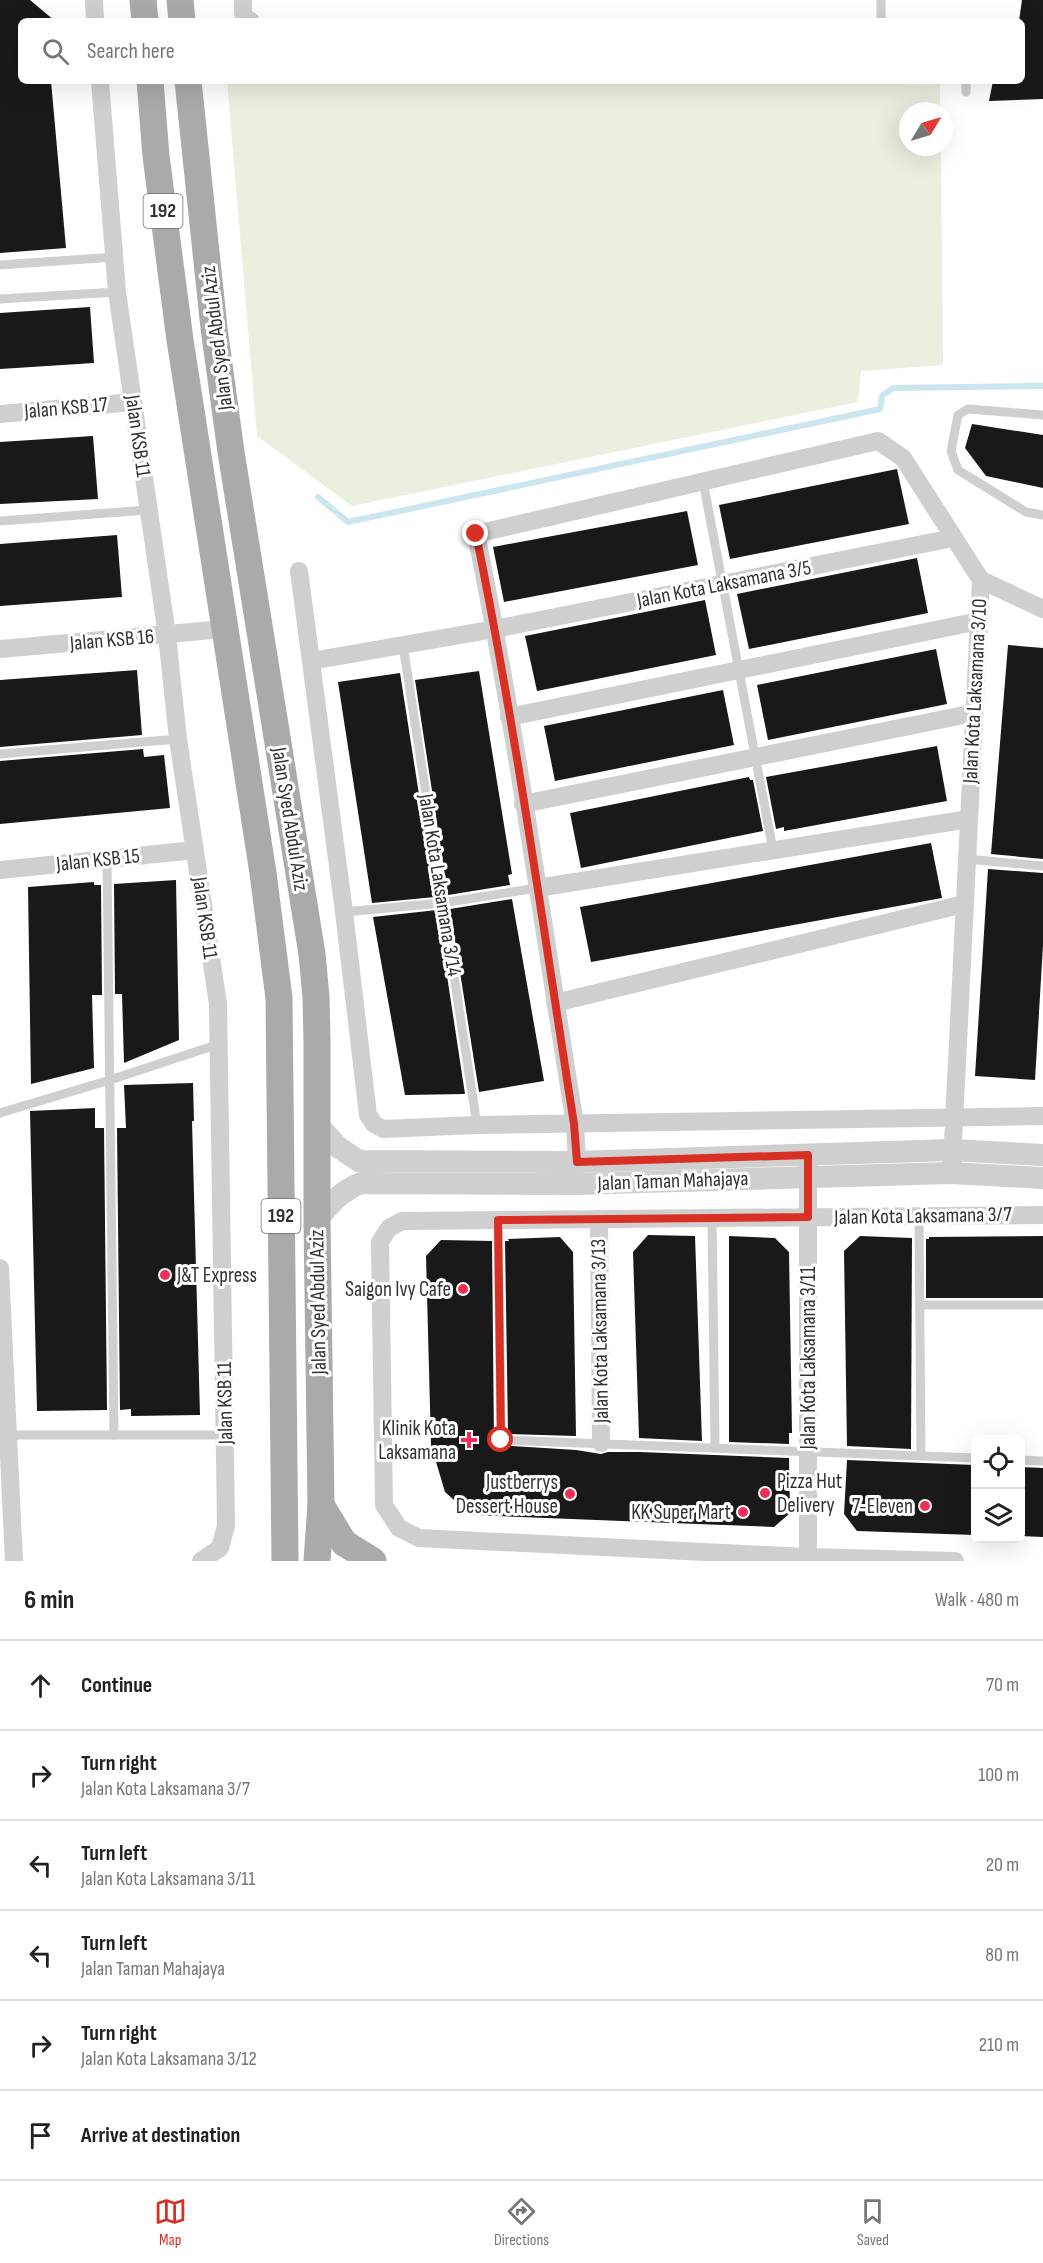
<!DOCTYPE html>
<html lang="en">
<head>
<meta charset="utf-8">
<style>
  :root { --surface:#fff; --page:#f6f6f6; --text:#222; --muted:#767676; --line:#e0e0e0; --accent:#d93025 }
  body { margin:0; font-family:"Sofia Sans Condensed",sans-serif; background:var(--page); color:var(--text) }
  .controls { position:absolute; right:18px; bottom:18px; display:grid; overflow:hidden; border-radius:9px; box-shadow:0 6px 24px #0002 }
  .controls button { width:54px; height:54px; display:grid; place-items:center; padding:0; border:0; border-bottom:2px solid var(--line); background:var(--surface); color:var(--text); font:30px sans-serif }
  .compass { position:absolute; left:899px; top:102px; width:54px; height:54px; border-radius:50%; background:var(--surface); box-shadow:0 6px 24px #0002; rotate:52deg }
  .stop { position:absolute; width:18px; height:18px; margin:-14px; border:4px solid #d93025; border-radius:50%; background:#fff }
  .stop.end { background:#d93025; border-color:#fff; box-shadow:0 2px 6px #0008 }
  .list { margin:0; padding:0; list-style:none }
  h2 { display:flex; justify-content:space-between; align-items:center; height:78px; margin:0; padding:0 24px; font-size:26px }
  h2 small { font-size:20px; font-weight:400; color:var(--muted) }
  .list li { display:grid; grid-template-columns:39px 1fr auto; gap:18px; align-items:center; box-sizing:border-box; height:90px; padding:0 24px; border-top:2px solid var(--line) }
  .list b { display:block; font-size:22px; white-space:nowrap }
  .list p { margin:0; font-size:20px; white-space:nowrap; color:var(--muted) }
  .list em { font-size:20px; font-style:normal; color:var(--muted) }
  .icon { flex:none; width:33px; height:33px; fill:none; stroke:currentColor; stroke-width:2; stroke-linecap:round; stroke-linejoin:round }
  .map { position:relative; flex:none; width:1043px; height:1561px; overflow:hidden }
  .search { position:absolute; background:var(--surface); box-shadow:0 6px 24px #0002; left:18px; right:18px; top:18px; height:66px; display:flex; align-items:center; gap:15px; box-sizing:border-box; padding:0 21px; border-radius:9px; color:var(--muted); font-size:22px }
  .sheet { height:618px; background:var(--surface) }
  nav { display:flex; justify-content:space-around; align-items:center; box-sizing:border-box; height:84px; border-top:2px solid var(--line); background:var(--surface); font-size:16px; color:var(--muted) }
  nav a { display:grid; justify-items:center; gap:3px }
  nav .on { color:var(--accent) }
  .map>svg:first-child { display:block }
  .green { fill:#eaefe0 }
  .lines { fill:none; stroke-linecap:round; stroke-linejoin:round }
  .stream { stroke:#cce6ef; stroke-width:6 }
  .building { fill:#191919 }
  .service { stroke:#cfcfcf; stroke-width:9 }
  .minor { stroke:#cfcfcf; stroke-width:18 }
  .tertiary { stroke:#cfcfcf; stroke-width:22 }
  .primary { stroke:#aaa; stroke-width:27 }
  .route { stroke:#d93025; stroke-width:8 }
  .poi-dot { fill:#f02d56; stroke:#fff; stroke-width:2 }
  .labels { text-anchor:middle; dominant-baseline:central; stroke-width:6; stroke-linejoin:round; paint-order:stroke }
  .shield { fill:#fff; stroke:#707070; stroke-width:1.5 }
  .shield-label { font-size:20px; font-weight:bold; fill:#323232 }
  .street-label { font-size:21px; fill:#323232; stroke:#fff }
  .poi-label { font-size:21px; fill:#323232; stroke:#fff; text-anchor:end }
</style>
</head>
<body>
<div class="map">
<svg width="1043" height="1561" viewBox="0 0 1043 1561">
  <rect width="100%" height="100%" fill="#fff"/>
  <path class="green" d="M227 81H940V111H908V147H941L943 365 861 371 858 402 352 506 257 436Z"/>
  <g class="lines">
    <path class="stream" d="M318 497 348 522 880 409 882 396 893 388 1043 386"/>
  </g>
  <g class="building">
    <path d="M0 0H30L55 21H21V81H51L66 248 0 253Z"/>
    <path d="M1022 0H1043V99L989 101 993 81H1022V21H1019Z"/>
    <path d="M90 307 94 363 0 369V313Z"/>
    <path d="M972 424 1043 435V488L986 476 965 448Z"/>
    <path d="M93 436 98 499 0 504V442Z"/>
    <path d="M897 469 909 524 730 559 719 505Z"/>
    <path d="M687 511 698 565 504 602 493 547Z"/>
    <path d="M117 535 122 597 0 606V544Z"/>
    <path d="M917 558 928 613 749 649 737 594Z"/>
    <path d="M705 600 716 655 537 691 525 636Z"/>
    <path d="M1008 645 1043 648V859L991 854Z"/>
    <path d="M936 649 947 704 768 740 757 685Z"/>
    <path d="M137 670 142 735 0 747V680Z"/>
    <path d="M479 671 512 874 508 875 510 885 448 895 415 680Z"/>
    <path d="M400 673 435 897 372 903 338 682Z"/>
    <path d="M723 690 734 745 555 781 544 726Z"/>
    <path d="M937 746 947 801 784 831V827L776 829 766 777Z"/>
    <path d="M143 749 144 757 164 755 170 808 0 824V761Z"/>
    <path d="M749 777 750 780H753L763 831 581 868 570 813Z"/>
    <path d="M931 843 942 898 591 962 580 907Z"/>
    <path d="M988 869 1043 873V945L1035 1080 975 1076Z"/>
    <path d="M176 880 179 1040 124 1063 122 994H115L114 884Z"/>
    <path d="M94 882V885H101L102 995H92L94 1068 31 1084 28 887Z"/>
    <path d="M512 899 544 1081 479 1092 450 909Z"/>
    <path d="M437 910 465 1094 405 1095 373 917Z"/>
    <path d="M193 1083 194 1121H192L200 1415 131 1416V1409L120 1410 117 1128H126L124 1085Z"/>
    <path d="M95 1108V1128H104L107 1410 37 1411 30 1111Z"/>
    <path d="M648 1235 695 1236 702 1441 639 1438 633 1252Z"/>
    <path d="M729 1236 775 1238 789 1252 792 1433H789V1444L729 1442Z"/>
    <path d="M860 1236 912 1238 911 1449 847 1446 844 1251Z"/>
    <path d="M1043 1236V1298H926V1239H929V1237Z"/>
    <path d="M560 1237 573 1252 576 1436 508 1434 505 1241H509L508 1239Z"/>
    <path d="M441 1240 492 1241 494 1440 497 1445 576 1450 601 1454 608 1452H640L789 1458 790 1513 774 1527 471 1515 445 1492 431 1445 426 1256Z"/>
    <path d="M847 1460 975 1465V1535L857 1531 844 1514Z"/>
    <path d="M1020 1467 1043 1468V1537L1020 1536Z"/>
  </g>
  <g class="lines">
    <g class="service">
      <path d="M881 0V21"/>
      <path d="M966 92V81"/>
      <path d="M0 265 115 257"/>
      <path d="M0 299 117 292"/>
      <path d="M1043 415 968 409 958 415 951 451 958 470 1026 512 1043 515"/>
      <path d="M703 481 773 850"/>
      <path d="M0 521 148 510"/>
      <path d="M403 645 477 1125"/>
      <path d="M0 754 178 739"/>
      <path d="M107 859 114 1435"/>
      <path d="M966 859 1043 866"/>
      <path d="M344 912 442 903 537 888"/>
      <path d="M0 1113 110 1080 219 1044"/>
      <path d="M919 1216 921 1456"/>
      <path d="M712 1218 715 1448"/>
      <path d="M498 1220 501 1440 976 1458"/>
      <path d="M920 1305H1043"/>
      <path d="M5 1435H225"/>
      <path d="M1020 1460 1043 1461"/>
    </g>
    <g class="minor">
      <path d="M94 0 95 21"/>
      <path d="M243 0V13L247 19 251 21"/>
      <path d="M100 81 117 292 167 635 178 739 218 1004 226 1526 220 1548 201 1561"/>
      <path d="M0 414 133 402"/>
      <path d="M299 571 344 912 368 1115 374 1124 383 1129 477 1125 1043 1116"/>
      <path d="M981 580 1043 609"/>
      <path d="M0 649 224 629"/>
      <path d="M311 661 495 629 953 538"/>
      <path d="M509 717 979 621"/>
      <path d="M523 804 974 713"/>
      <path d="M0 870 195 850"/>
      <path d="M537 888 969 819"/>
      <path d="M555 1003 964 904"/>
      <path d="M577 1162 575 1124C543 927 516 730 476 534L878 441 903 458 981 580 952 1162"/>
      <path d="M599 1219 601 1443"/>
      <path d="M0 1268 14 1561"/>
      <path d="M808 1561V1164"/>
      <path d="M955 1561 807 1557 419 1538 399 1528 384 1505 380 1242 389 1228 402 1221 1043 1215"/>
    </g>
    <g class="tertiary">
      <path d="M317 1124 338 1147 359 1161 577 1162 952 1150 1043 1155"/>
      <path d="M317 1220C330 1204 341 1191 361 1183L575 1184 951 1173 1043 1178"/>
    </g>
    <g class="primary">
      <path d="M143 0 145 21"/>
      <path d="M180 0 182 21"/>
      <path d="M150 81 156 156 180 340 263 873 279 998 285 1561"/>
      <path d="M188 81 214 328 231 452 312 954 316 997 317 1041V1220L321 1505 317 1561"/>
      <path d="M321 1505 344 1543 373 1561"/>
    </g>
  </g>
  <g class="lines">
    <path class="route" d="M476 534C516 730 543 927 574 1124L577 1162 808 1155V1217L498 1220 501 1440"/>
  </g>
  <g class="poi-dot">
    <circle cx="165" cy="1275" r="6"/>
    <circle cx="463" cy="1289" r="6"/>
    <path d="M466 1431h6v6h6v6h-6v6h-6v-6h-6v-6h6z"/>
    <circle cx="765" cy="1493" r="6"/>
    <circle cx="570" cy="1494" r="6"/>
    <circle cx="925" cy="1506" r="6"/>
    <circle cx="743" cy="1512" r="6"/>
  </g>
  <g class="labels">
    <g class="shield">
      <rect x="143.5" y="194" width="39" height="34" rx="4.5"/>
      <rect x="261.5" y="1199" width="39" height="34" rx="4.5"/>
    </g>
    <g class="shield-label">
      <text x="163" y="211">192</text>
      <text x="281" y="1216">192</text>
    </g>
    <g class="street-label">
      <text transform="translate(217 338) rotate(-97)">Jalan Syed Abdul Aziz</text>
      <text transform="translate(66 408) rotate(-5)">Jalan KSB 17</text>
      <text transform="translate(138 436) rotate(82)">Jalan KSB 11</text>
      <text transform="translate(724 584) rotate(-11)">Jalan Kota Laksamana 3/5</text>
      <text transform="translate(112 640) rotate(-5)">Jalan KSB 16</text>
      <text transform="translate(975 691) rotate(-87)">Jalan Kota Laksamana 3/10</text>
      <text transform="translate(290 819) rotate(81)">Jalan Syed Abdul Aziz</text>
      <text transform="translate(98 860) rotate(-6)">Jalan KSB 15</text>
      <text transform="translate(440 885) rotate(81)">Jalan Kota Laksamana 3/14</text>
      <text transform="translate(205 918) rotate(82)">Jalan KSB 11</text>
      <text transform="translate(673 1181) rotate(-2)">Jalan Taman Mahajaya</text>
      <text transform="translate(923 1216) rotate(-1)">Jalan Kota Laksamana 3/7</text>
      <text transform="translate(318 1302) rotate(-91)">Jalan Syed Abdul Aziz</text>
      <text transform="translate(600 1331) rotate(-91)">Jalan Kota Laksamana 3/13</text>
      <text transform="translate(808 1358) rotate(-90)">Jalan Kota Laksamana 3/11</text>
      <text transform="translate(225 1403) rotate(-91)">Jalan KSB 11</text>
    </g>
    <g class="poi-label">
      <text x="177" y="1275" text-anchor="start">J&amp;T Express</text>
      <text x="451" y="1289">Saigon Ivy Cafe</text>
      <text x="456" y="1428">Klinik Kota<tspan x="456" dy="24">Laksamana</tspan></text>
      <text x="777" y="1481" text-anchor="start">Pizza Hut<tspan x="777" dy="24">Delivery</tspan></text>
      <text x="558" y="1482">Justberrys<tspan x="558" dy="24">Dessert House</tspan></text>
      <text x="913" y="1506">7-Eleven</text>
      <text x="731" y="1512">KK Super Mart</text>
    </g>
  </g>
</svg>
<div class="controls">
<button><svg class="icon" aria-label="locate" viewBox="0 0 24 24"><circle cx="12" cy="12" r="6"/><path d="M12 2v4M12 18v4M2 12h4M18 12h4"/></svg></button>
<button><svg class="icon" aria-label="layers" viewBox="0 0 24 24"><path d="M12 4l9 5-9 5-9-5zM3 14l9 5 9-5"/></svg></button>
</div>
<svg class="compass" viewBox="-18 -18 36 36"><path d="M0-13l5 13h-10z" fill="#e53935"/><path d="M0 13l5-13h-10z" fill="#767676"/></svg>
<div class="stop" style="left:501px;top:1440px"></div>
<div class="stop end" style="left:476px;top:534px"></div>
<div class="search"><svg class="icon" aria-label="search" viewBox="0 0 24 24"><circle cx="10" cy="10" r="6"/><path d="M15 15l6 6"/></svg>Search here</div>
</div>
<section class="sheet">
<h2>6 min<small>Walk · 480 m</small></h2>
<ul class="list">
<li><svg class="icon" aria-label="ahead" viewBox="0 0 24 24"><path d="M12 20V5M6 11l6-6 6 6"/></svg><div><b>Continue</b></div><em>70 m</em></li>
<li><svg class="icon" aria-label="right" viewBox="0 0 24 24"><path d="M7 20v-9h11M14 6l5 5-5 5"/></svg><div><b>Turn right</b><p>Jalan Kota Laksamana 3/7</p></div><em>100 m</em></li>
<li><svg class="icon" aria-label="left" viewBox="0 0 24 24"><path d="M17 20v-9H6M10 6l-5 5 5 5"/></svg><div><b>Turn left</b><p>Jalan Kota Laksamana 3/11</p></div><em>20 m</em></li>
<li><svg class="icon" aria-label="left" viewBox="0 0 24 24"><path d="M17 20v-9H6M10 6l-5 5 5 5"/></svg><div><b>Turn left</b><p>Jalan Taman Mahajaya</p></div><em>80 m</em></li>
<li><svg class="icon" aria-label="right" viewBox="0 0 24 24"><path d="M7 20v-9h11M14 6l5 5-5 5"/></svg><div><b>Turn right</b><p>Jalan Kota Laksamana 3/12</p></div><em>210 m</em></li>
<li><svg class="icon" aria-label="arrive" viewBox="0 0 24 24"><path d="M6 21V4h12l-3 4 3 4H6"/></svg><div><b>Arrive at destination</b></div></li>
</ul>
</section>
<nav>
<a class="on"><svg class="icon" aria-label="map" viewBox="0 0 24 24"><path d="M3 6l6-2 6 2 6-2v14l-6 2-6-2-6 2zM9 4v14M15 6v14"/></svg>Map</a>
<a><svg class="icon" aria-label="directions" viewBox="0 0 24 24"><path d="M12 3l9 9-9 9-9-9zM9 14v-3h6M13 9l2 2-2 2"/></svg>Directions</a>
<a><svg class="icon" aria-label="saved" viewBox="0 0 24 24"><path d="M7 4h10v16l-5-4-5 4z"/></svg>Saved</a>
</nav>
</body>
</html>
